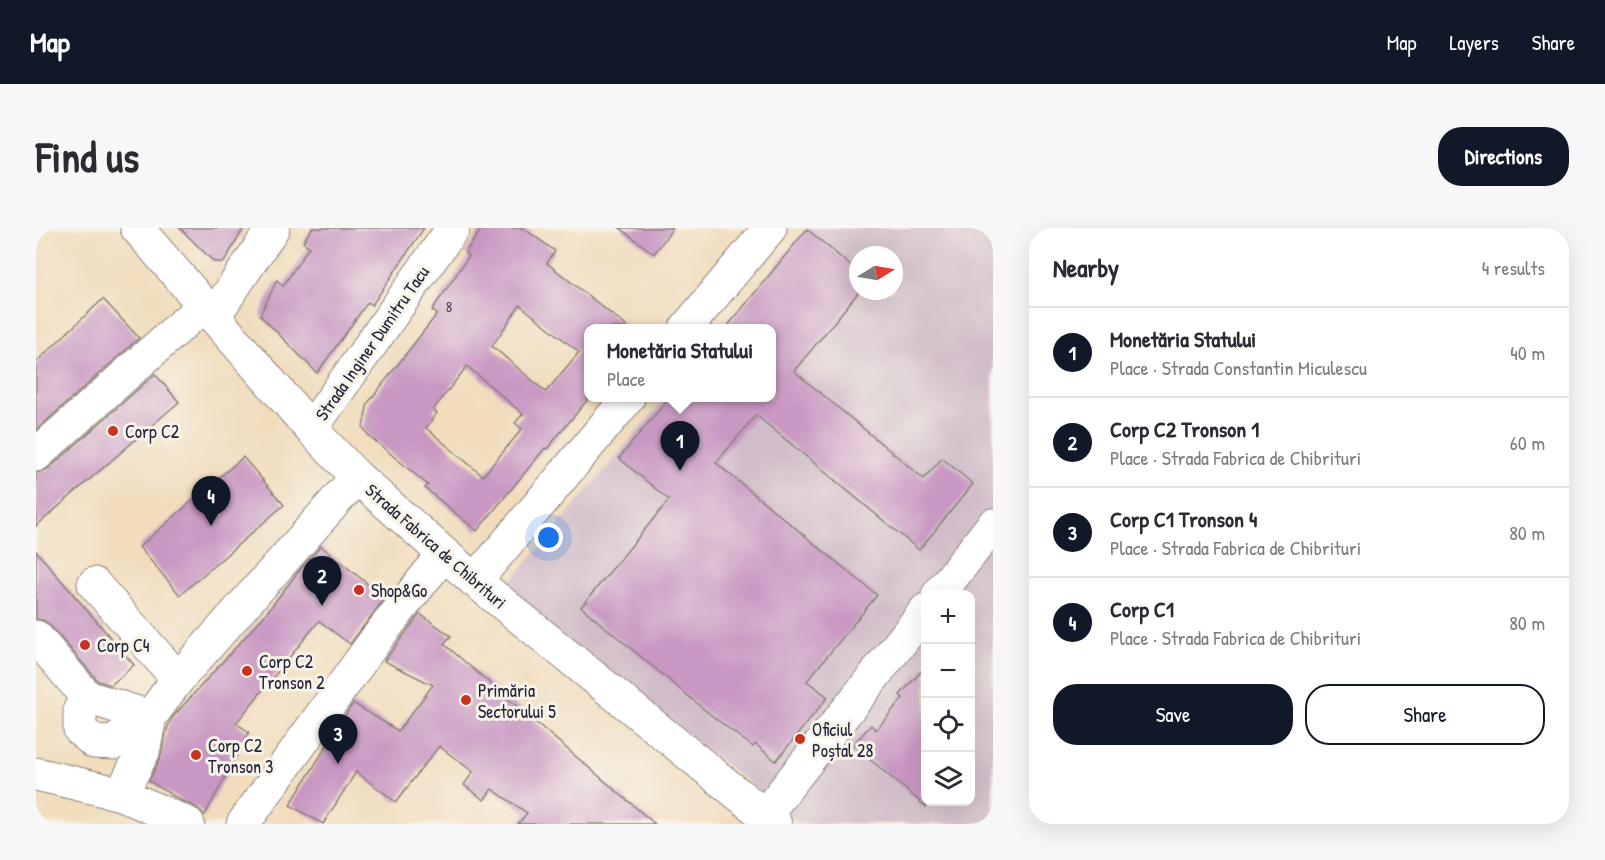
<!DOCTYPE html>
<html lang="en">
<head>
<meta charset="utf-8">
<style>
  :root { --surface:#fff; --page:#f7f7f7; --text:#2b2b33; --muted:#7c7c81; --line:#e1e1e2; --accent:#111827 }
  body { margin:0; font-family:"Patrick Hand",sans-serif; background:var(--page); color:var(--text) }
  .controls { position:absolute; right:18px; bottom:18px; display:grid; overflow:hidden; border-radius:12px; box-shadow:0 6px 24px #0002 }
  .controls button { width:54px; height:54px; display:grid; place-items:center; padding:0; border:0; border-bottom:2px solid var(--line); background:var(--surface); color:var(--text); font:30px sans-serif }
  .compass { position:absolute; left:813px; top:18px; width:54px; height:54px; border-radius:50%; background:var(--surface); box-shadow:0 6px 24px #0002; rotate:79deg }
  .you { position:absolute; left:513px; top:310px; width:21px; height:21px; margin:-15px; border:4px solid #fff; border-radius:50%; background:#1a73e8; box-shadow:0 0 0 9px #1a73e833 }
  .badge { display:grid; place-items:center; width:39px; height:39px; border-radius:50%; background:var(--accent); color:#fff; font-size:20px; font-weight:700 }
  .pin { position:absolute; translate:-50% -50px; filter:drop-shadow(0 2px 3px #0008) }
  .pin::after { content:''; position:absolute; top:32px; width:21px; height:18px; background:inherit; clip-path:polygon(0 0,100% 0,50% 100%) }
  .popup { position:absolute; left:548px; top:96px; width:192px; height:78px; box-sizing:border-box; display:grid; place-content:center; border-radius:12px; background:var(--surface); filter:drop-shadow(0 2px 4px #0005); font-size:20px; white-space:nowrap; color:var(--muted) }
  .popup b { font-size:22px; color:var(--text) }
  .popup::after { content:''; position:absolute; left:50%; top:100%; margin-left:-12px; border:12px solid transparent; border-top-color:var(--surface) }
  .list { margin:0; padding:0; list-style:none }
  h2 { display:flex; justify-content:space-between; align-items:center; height:78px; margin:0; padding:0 24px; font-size:26px }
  h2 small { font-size:20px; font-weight:400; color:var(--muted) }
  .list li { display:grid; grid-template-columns:39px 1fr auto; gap:18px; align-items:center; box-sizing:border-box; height:90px; padding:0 24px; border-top:2px solid var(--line) }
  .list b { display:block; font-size:22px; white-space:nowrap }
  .list p { margin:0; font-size:20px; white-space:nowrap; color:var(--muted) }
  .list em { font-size:20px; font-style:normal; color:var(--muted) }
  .actions { display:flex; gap:12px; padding:18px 24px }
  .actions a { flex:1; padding:14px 0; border:2px solid var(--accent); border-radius:24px; text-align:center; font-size:21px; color:var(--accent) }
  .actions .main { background:var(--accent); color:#fff }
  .icon { flex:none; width:33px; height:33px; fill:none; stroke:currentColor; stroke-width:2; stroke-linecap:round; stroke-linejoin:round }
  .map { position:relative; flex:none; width:957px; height:596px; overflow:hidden; border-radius:24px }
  header { display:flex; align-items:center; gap:36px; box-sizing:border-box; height:84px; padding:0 30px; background:var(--accent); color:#fff }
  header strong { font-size:28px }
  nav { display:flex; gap:33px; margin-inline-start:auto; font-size:21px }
  .intro { display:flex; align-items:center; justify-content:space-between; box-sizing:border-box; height:144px; padding:0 36px }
  h1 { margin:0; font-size:42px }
  .button { padding:15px 27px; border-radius:24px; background:var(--accent); color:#fff; font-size:21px; font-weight:700 }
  main { display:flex; gap:36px; padding:0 36px }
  aside { flex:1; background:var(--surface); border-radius:24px; box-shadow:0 6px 24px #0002 }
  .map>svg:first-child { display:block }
  .industrial { fill:#d1bdc9; fill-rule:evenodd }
  .building { fill:#c897c2; fill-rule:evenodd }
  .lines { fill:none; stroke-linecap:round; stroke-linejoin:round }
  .minor-casing { stroke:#8a807c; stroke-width:35 }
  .minor { stroke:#fff; stroke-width:33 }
  .poi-dot { fill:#c8321e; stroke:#f7f3e8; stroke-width:2 }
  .labels { text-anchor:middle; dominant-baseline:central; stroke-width:6; stroke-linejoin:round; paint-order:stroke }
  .number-label { font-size:15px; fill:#4c3f5d }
  .street-label { font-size:18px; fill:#22223b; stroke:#f7f3e8 }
  .poi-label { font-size:18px; fill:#22223b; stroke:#f7f3e8; text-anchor:start }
</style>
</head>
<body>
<header>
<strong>Map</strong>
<nav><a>Map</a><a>Layers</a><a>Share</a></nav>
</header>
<div class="intro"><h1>Find us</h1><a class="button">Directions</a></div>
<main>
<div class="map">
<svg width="957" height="596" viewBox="0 0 957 596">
  <rect width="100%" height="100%" fill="#f7f3e8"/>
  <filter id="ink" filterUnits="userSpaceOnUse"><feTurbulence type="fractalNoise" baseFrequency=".0167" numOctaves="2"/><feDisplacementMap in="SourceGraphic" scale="12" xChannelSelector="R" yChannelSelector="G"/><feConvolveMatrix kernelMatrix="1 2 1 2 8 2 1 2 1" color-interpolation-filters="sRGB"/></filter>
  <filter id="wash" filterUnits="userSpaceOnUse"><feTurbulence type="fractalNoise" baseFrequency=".008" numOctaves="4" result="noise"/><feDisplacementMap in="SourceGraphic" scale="24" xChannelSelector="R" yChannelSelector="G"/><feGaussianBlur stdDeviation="1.35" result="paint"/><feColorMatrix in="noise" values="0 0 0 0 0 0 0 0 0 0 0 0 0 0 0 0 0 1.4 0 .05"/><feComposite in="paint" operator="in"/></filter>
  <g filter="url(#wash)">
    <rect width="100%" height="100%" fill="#f1ddbd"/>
    <path class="industrial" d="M771 0H957V596H765L467 363 629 170H736V100H687ZM822 27H858V63H822ZM890 367H934V574H890Z"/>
    <g id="blocks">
      <g class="building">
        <path d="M144 0H208L188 34H178Z"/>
        <path d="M276 0H388L336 77 332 74 281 145 224 87 241 52 247 58 273 19 267 14Z"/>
        <path d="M446 0H487L519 23 511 35 593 100H552V171L511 221 509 220 441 303 389 260 392 257 332 207 327 199 332 175 401 86 396 82 433 28 429 25ZM484 77 543 124 510 164 456 118ZM431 138 487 186 479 195 486 201 447 248 390 200 401 185 397 182Z"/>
        <path d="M584 0H637L618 26Z"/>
        <path d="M771 1 822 44V65L758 143 888 251 906 230 937 256 883 322 720 187 680 235 841 367 771 453 792 469 740 533 719 516 717 519 675 487 545 379 633 272 583 230 633 170H735V100H690Z"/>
        <path d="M67 71 103 110 0 202V134Z"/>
        <path d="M119 146 143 174 0 298V245L12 241Z"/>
        <path d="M207 229 248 277 144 367 103 319Z"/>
        <path d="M285 318 349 370 314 416 283 393 200 495 213 504 169 587 160 579 144 572 113 553 125 528 131 501 136 490 228 388 262 344Z"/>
        <path d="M0 323 98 437 75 457 62 453 14 397 7 392 0 391Z"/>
        <path d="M384 386 415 408 408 416 619 596H482L491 585 456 561 448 572 428 557 437 544 403 518 360 574 320 544 287 596 254 577 317 475 362 503 397 457 348 433Z"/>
        <path d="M890 438V579L817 517 835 497 840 502 867 470 864 467Z"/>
      </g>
    </g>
  </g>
  <g filter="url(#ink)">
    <use href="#blocks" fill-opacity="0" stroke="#8a807c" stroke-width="1.5"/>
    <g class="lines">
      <g class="minor-casing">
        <g id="minor">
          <path d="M101 0 275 201 321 249 439 353 739 596"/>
          <path d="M178 88 237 0"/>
          <path d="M650 100 734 0"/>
          <path d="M275 201 417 0"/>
          <path d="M0 227 168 77"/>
          <path d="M439 353 592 170"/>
          <path d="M58 356 142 451"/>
          <path d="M902 367 957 297"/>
          <path d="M0 409 51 469 114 489"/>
          <path d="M51 469 44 481V502L58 514 78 515 92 502"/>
          <path d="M0 546 85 566 152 596"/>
          <path d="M85 566 107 524 114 489 142 451 321 249"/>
          <path d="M728 588 890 382"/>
          <path d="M207 596 341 410 408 326"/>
        </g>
      </g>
      <use href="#minor" class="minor"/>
    </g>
  </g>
  <g class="poi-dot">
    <circle cx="77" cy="203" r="6"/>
    <circle cx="323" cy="362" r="6"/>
    <circle cx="49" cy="417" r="6"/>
    <circle cx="211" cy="443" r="6"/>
    <circle cx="430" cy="472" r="6"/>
    <circle cx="764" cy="511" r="6"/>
    <circle cx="160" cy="527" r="6"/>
  </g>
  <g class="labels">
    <g class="number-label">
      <text x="413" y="78">8</text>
    </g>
    <g class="street-label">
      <text transform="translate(336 115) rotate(-55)">Strada Inginer Dumitru Tacu</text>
      <text transform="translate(400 318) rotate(41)">Strada Fabrica de Chibrituri</text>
    </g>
    <g class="poi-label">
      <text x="89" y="203">Corp C2</text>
      <text x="335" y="362">Shop&amp;Go</text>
      <text x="61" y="417">Corp C4</text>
      <text x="223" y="433">Corp C2<tspan x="223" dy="21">Tronson 2</tspan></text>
      <text x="442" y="462">Primăria<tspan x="442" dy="21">Sectorului 5</tspan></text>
      <text x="776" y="501">Oficiul<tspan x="776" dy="21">Poștal 28</tspan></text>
      <text x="172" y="517">Corp C2<tspan x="172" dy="21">Tronson 3</tspan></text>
    </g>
  </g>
</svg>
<div class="controls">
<button>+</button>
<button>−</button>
<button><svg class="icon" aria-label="locate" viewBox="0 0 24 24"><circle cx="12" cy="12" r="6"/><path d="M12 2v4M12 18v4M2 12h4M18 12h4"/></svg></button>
<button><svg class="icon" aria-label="layers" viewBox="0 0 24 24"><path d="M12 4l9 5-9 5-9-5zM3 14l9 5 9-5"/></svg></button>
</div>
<svg class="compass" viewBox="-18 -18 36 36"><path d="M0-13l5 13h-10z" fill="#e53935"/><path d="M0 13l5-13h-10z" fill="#7c7c81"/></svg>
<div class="you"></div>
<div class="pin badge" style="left:644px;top:243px">1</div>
<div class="popup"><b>Monetăria Statului</b>Place</div>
<div class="pin badge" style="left:286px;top:378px">2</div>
<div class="pin badge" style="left:302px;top:536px">3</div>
<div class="pin badge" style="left:175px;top:298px">4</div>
</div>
<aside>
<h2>Nearby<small>4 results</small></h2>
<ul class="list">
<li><span class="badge">1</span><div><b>Monetăria Statului</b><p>Place · Strada Constantin Miculescu</p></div><em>40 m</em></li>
<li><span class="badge">2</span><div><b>Corp C2 Tronson 1</b><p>Place · Strada Fabrica de Chibrituri</p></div><em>60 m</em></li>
<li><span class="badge">3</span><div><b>Corp C1 Tronson 4</b><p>Place · Strada Fabrica de Chibrituri</p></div><em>80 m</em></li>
<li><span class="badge">4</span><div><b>Corp C1</b><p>Place · Strada Fabrica de Chibrituri</p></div><em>80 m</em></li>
</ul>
<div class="actions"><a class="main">Save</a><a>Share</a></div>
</aside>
</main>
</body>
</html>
